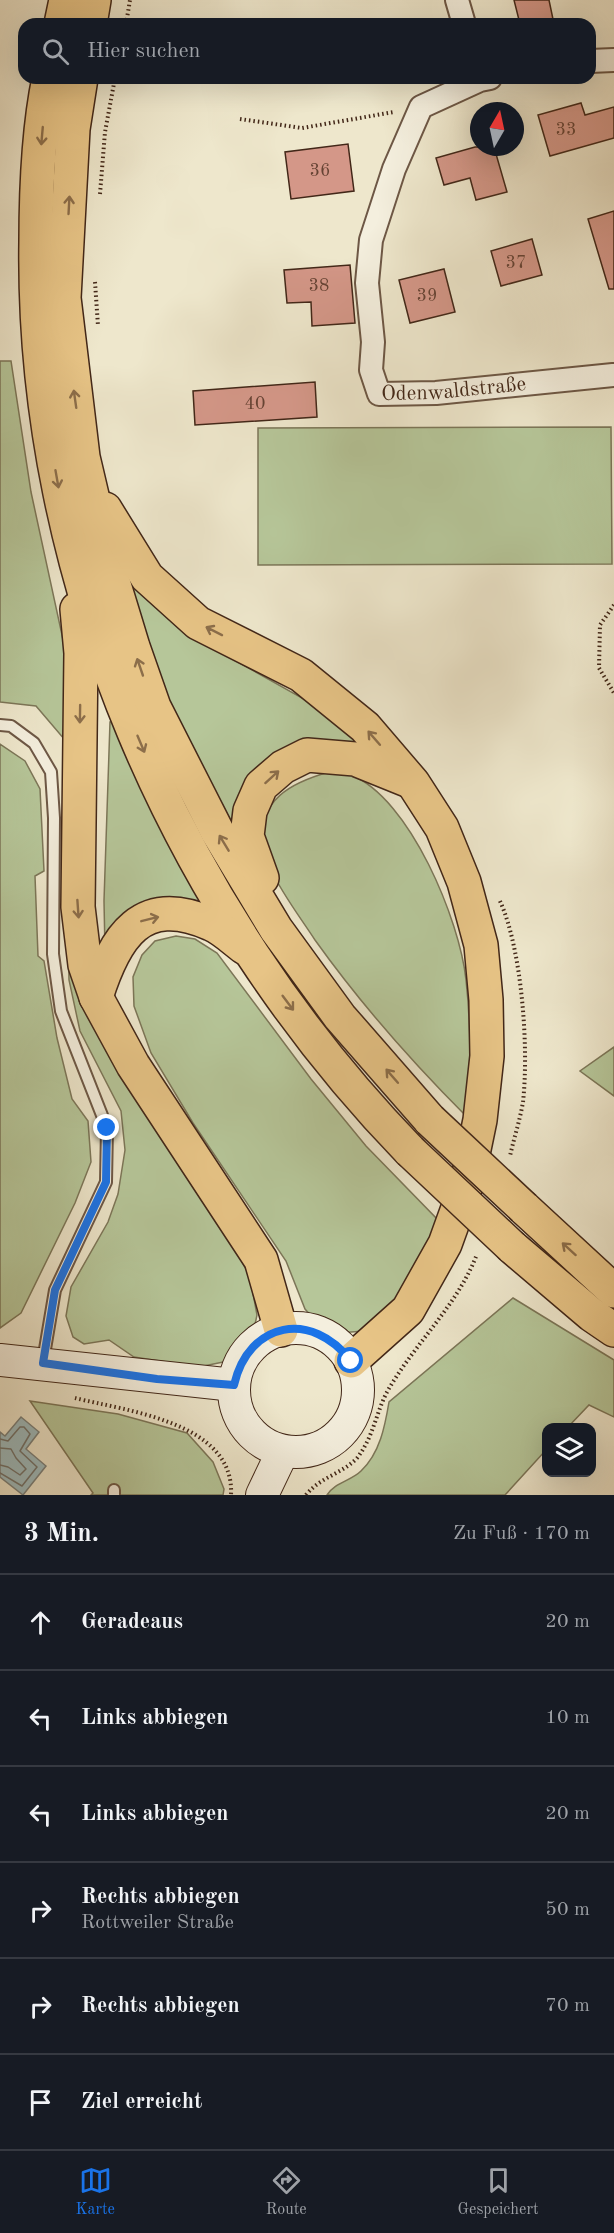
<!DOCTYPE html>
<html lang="de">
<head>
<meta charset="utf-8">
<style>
  :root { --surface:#171b24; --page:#242831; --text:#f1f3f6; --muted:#9ea1a6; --line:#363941; --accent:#1a73e8 }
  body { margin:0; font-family:"Old Standard TT",serif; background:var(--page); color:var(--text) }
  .controls { position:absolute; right:18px; bottom:18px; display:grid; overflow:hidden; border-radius:12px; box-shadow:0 6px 24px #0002 }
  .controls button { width:54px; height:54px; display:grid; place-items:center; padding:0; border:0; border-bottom:2px solid var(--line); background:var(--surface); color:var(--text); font:30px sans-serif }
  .compass { position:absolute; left:470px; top:102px; width:54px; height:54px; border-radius:50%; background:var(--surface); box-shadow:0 6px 24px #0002; rotate:9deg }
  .stop { position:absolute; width:18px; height:18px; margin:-14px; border:4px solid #1a73e8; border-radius:50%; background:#fff }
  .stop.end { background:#1a73e8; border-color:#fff; box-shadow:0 2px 6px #0008 }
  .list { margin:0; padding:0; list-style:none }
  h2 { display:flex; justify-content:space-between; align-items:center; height:78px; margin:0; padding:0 24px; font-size:26px }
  h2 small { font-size:20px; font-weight:400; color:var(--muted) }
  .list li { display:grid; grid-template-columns:39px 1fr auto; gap:18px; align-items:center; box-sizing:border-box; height:96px; padding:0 24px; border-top:2px solid var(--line) }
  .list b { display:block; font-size:22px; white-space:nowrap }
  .list p { margin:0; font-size:20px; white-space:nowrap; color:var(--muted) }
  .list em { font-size:20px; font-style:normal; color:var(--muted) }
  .icon { flex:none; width:33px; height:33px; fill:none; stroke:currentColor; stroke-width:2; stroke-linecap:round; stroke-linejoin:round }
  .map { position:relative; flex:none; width:614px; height:1495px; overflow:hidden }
  .search { position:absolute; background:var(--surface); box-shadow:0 6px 24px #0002; left:18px; right:18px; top:18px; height:66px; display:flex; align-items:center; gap:15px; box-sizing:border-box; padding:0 21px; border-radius:18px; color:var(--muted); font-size:22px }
  .sheet { height:654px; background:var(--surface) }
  nav { display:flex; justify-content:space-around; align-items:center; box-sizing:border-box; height:84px; border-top:2px solid var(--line); background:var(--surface); font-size:16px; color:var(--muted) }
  nav a { display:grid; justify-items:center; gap:3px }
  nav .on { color:var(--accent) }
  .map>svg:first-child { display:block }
  .green { fill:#b6c699; stroke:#7c7658; stroke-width:1.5 }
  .water { fill:#9ebdc1; stroke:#79817d; stroke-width:1.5 }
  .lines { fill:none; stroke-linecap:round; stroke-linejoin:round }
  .shore { stroke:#70726c; stroke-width:1.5 }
  .building { fill:#d49788; stroke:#422718; stroke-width:1.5 }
  .lane-casing { stroke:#6d5745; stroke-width:14 }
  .street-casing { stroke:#6d5745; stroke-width:26 }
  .secondary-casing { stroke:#422718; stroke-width:34 }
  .highway-casing { stroke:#422718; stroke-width:36 }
  .path { stroke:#422718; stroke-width:4; stroke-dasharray:1.5 3; stroke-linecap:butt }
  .lane { stroke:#f4efde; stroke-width:10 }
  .street { stroke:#f4efde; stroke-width:22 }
  .secondary { stroke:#f4efde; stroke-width:32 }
  .highway { stroke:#e7c486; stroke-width:33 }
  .highway-bridge-casing { stroke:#422718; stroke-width:36; stroke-linecap:butt }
  .highway-bridge { stroke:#e7c486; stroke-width:33 }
  .oneway { stroke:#8c6e4a }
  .route { stroke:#1a73e8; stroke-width:8 }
  .labels { text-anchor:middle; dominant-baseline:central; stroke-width:6; stroke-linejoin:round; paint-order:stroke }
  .number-label { font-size:18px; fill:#664334 }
  .street-label { font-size:21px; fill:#422718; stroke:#f4efde }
</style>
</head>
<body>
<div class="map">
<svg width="614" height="1495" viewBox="0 0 614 1495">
  <rect width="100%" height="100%" fill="#eee7cc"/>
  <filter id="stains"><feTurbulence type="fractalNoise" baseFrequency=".00333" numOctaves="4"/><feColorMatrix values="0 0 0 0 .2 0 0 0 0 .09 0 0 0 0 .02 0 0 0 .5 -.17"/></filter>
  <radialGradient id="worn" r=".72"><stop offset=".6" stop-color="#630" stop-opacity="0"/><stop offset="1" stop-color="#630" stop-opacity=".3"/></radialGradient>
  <g class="green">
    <path d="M0 361H11L31 492 67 658 78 942 250 1277 257 1315 253 1334 241 1351 228 1361 199 1367 134 1357 109 1340 84 1344 73 1337 66 1316 71 1287 108 1222 118 1194 125 1150 121 1111 80 1031 69 980 65 740 36 706 0 702Z"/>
    <path d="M611 427 612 564 258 565V428Z"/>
    <path d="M124 565 193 637 320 708 361 744 330 743 234 830 158 687Z"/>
    <path d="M110 722H115L215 918 202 913 105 951 104 901Z"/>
    <path d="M0 744 25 761 40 789 44 871 35 876 38 956 44 961 57 1038 72 1099 88 1121 91 1162 75 1203 21 1313 0 1328Z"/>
    <path d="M329 772C336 773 345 772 351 775 410 798 460 921 466 980 471 1026 471 1071 467 1117 412 1062 360 1003 315 940 300 917 283 895 271 870 268 863 261 853 260 845 260 799 290 783 329 772Z"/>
    <path d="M176 936 195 939 217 953 311 1079 366 1146 438 1220 399 1304 365 1331 337 1333 324 1329 314 1319 305 1309 286 1261 193 1123 151 1053 134 1006 133 977 142 955 155 941Z"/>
    <path d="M614 1047V1096L580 1071Z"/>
    <path d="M513 1298 614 1360V1417L589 1405 568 1427 546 1428V1450L505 1495H327C335 1482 351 1481 361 1471 380 1453 385 1426 389 1402Z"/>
    <path d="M30 1401 118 1414 187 1433 213 1462 224 1489 223 1495H91L93 1493Z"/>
  </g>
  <path class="water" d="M21 1417 39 1432 26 1449 46 1466 23 1495 0 1477V1432L5 1436Z"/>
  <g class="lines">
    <g class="shore">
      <path d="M0 1439 8 1441 20 1427H24L30 1434 20 1451 37 1467 22 1486 0 1473"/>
      <path d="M0 1448 11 1449 16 1458 26 1469 20 1475 8 1467 0 1465"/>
    </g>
  </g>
  <g class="building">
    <path d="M514 0H549L554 24H520Z"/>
    <path d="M581 103 585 115 614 107V138L550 156 538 115Z"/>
    <path d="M348 144 354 191 291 199 285 152Z"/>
    <path d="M475 147H494L507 192 476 200 470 178 444 185 436 158Z"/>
    <path d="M614 211V289H609L588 219Z"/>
    <path d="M532 239 542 275 501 286 491 251Z"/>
    <path d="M350 265 355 323 312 326 311 302 287 303 284 270Z"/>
    <path d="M444 269 455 312 410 323 399 280Z"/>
    <path d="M315 382 317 417 195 425 193 391Z"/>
  </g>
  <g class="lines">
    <g class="lane-casing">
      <g id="lane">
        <path d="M0 725 11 726 34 743 51 772 54 818 53 954 61 1011 107 1128 106 1182 55 1290 43 1361"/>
        <path d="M114 1490V1495"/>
      </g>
    </g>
    <g class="street-casing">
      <g id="street">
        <path d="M457 0 464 24"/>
        <path d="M590 61 614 60"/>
        <path id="s1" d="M490 78 480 80 421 107 394 169 371 240 367 283 373 342 371 370 379 394 436 393 613 375"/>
      </g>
    </g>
    <g class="secondary-casing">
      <g id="secondary">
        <circle cx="296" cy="1390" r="62"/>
        <path d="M0 1360 234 1385"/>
        <path d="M262 1495 283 1451"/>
      </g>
    </g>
    <g class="highway-casing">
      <g id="highway">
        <path d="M61 24 66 0"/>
        <path d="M90 24 94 0"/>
        <path d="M49 78C38 131 36 188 36 242 31 577 178 912 410 1151"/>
        <path d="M81 78 73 129 64 298 83 457 109 568 133 647 154 707 217 831 276 929 340 1017 430 1120"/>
        <path d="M105 509 147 577 198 623 301 675 365 727 413 783 442 828 464 882 481 945 486 1000 487 1056 480 1120 467 1183 445 1244 408 1310 351 1361"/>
        <path d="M77 609 81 653 78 907 85 965 96 997 133 1065 261 1260 281 1330"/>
        <path d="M262 878 247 836 250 811 261 786 283 767 307 755 355 759 407 780"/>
        <path d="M96 997C115 937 141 893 211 924 223 929 234 940 245 948"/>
        <path d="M524 1208 614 1291"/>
        <path d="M512 1247 592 1315 614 1330"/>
      </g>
    </g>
    <g class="path">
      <path d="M126 24 130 0"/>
      <path d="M240 119 302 128 394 112"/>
      <path d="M100 194 105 132 115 78"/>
      <path d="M95 282 98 326"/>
      <path d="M614 605 600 625 599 668 614 693"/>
      <path d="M500 901C522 950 529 1048 523 1102 520 1120 514 1138 510 1156"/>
      <path d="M75 1398C126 1411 235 1422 231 1495"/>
      <path d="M306 1495C320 1477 342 1474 357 1458 373 1438 376 1413 387 1392 414 1344 458 1305 477 1254"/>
    </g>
    <use href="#lane" class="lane"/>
    <use href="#street" class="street"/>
    <use href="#secondary" class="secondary"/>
    <use href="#highway" class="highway"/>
    <g class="highway-bridge-casing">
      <g id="highway-bridge">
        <path d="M430 1120 524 1208"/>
        <path d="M410 1151 512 1247"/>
      </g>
    </g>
    <use href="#highway-bridge" class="highway-bridge"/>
  </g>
  <defs><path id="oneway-shaft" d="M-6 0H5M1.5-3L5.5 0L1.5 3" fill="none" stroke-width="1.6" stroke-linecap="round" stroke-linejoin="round" transform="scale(1.5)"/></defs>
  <g class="oneway">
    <use href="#oneway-shaft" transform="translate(42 136) rotate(95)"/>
    <use href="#oneway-shaft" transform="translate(69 205) rotate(-87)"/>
    <use href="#oneway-shaft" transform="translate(75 399) rotate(-98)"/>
    <use href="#oneway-shaft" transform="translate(57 479) rotate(80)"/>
    <use href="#oneway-shaft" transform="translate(214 631) rotate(-153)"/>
    <use href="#oneway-shaft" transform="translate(140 667) rotate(-109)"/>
    <use href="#oneway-shaft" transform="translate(80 714) rotate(91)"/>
    <use href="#oneway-shaft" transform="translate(374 738) rotate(-131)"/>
    <use href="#oneway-shaft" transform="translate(141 744) rotate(67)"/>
    <use href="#oneway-shaft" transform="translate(272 777) rotate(-42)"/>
    <use href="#oneway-shaft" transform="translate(224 843) rotate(-121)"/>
    <use href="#oneway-shaft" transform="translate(78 909) rotate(86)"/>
    <use href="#oneway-shaft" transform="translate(150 919) rotate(-14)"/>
    <use href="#oneway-shaft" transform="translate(288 1003) rotate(53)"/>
    <use href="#oneway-shaft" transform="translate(392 1076) rotate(-131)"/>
    <use href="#oneway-shaft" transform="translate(569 1249) rotate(-138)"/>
  </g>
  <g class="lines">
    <path class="route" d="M107 1128 106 1182 55 1290 43 1363 157 1379 234 1385C249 1321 312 1310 351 1361"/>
  </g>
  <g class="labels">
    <g class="number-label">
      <text x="566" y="130">33</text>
      <text x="320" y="171">36</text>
      <text x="516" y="263">37</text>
      <text x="319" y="286">38</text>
      <text x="427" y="296">39</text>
      <text x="255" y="404">40</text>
    </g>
    <g class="street-label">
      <text stroke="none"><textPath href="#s1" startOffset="448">Odenwaldstraße</textPath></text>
    </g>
  </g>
  <rect width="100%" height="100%" filter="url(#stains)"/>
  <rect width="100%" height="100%" fill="url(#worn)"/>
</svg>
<div class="controls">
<button><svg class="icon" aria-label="layers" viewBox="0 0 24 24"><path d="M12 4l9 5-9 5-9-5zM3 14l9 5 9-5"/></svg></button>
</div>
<svg class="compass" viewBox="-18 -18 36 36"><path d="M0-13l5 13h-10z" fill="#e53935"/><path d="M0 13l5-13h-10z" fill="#9ea1a6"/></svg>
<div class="stop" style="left:351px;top:1361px"></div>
<div class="stop end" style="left:107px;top:1128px"></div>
<div class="search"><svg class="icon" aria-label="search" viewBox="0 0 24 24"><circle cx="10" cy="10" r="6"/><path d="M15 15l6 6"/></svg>Hier suchen</div>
</div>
<section class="sheet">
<h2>3 Min.<small>Zu Fuß · 170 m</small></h2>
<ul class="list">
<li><svg class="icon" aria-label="ahead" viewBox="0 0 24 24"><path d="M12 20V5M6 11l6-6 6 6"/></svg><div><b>Geradeaus</b></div><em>20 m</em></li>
<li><svg class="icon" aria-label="left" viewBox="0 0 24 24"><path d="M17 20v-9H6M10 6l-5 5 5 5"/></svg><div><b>Links abbiegen</b></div><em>10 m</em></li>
<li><svg class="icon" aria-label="left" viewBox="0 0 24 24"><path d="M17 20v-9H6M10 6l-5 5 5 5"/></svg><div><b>Links abbiegen</b></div><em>20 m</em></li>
<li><svg class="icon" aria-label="right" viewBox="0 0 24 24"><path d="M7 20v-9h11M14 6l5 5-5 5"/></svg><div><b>Rechts abbiegen</b><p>Rottweiler Straße</p></div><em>50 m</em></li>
<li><svg class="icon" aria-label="right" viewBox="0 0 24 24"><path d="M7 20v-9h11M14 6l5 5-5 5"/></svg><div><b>Rechts abbiegen</b></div><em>70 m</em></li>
<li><svg class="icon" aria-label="arrive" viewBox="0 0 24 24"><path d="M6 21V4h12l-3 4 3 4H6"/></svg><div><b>Ziel erreicht</b></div></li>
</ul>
</section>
<nav>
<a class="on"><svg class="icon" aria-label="map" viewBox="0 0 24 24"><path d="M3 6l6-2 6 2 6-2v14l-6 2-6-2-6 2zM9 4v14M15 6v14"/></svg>Karte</a>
<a><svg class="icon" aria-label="directions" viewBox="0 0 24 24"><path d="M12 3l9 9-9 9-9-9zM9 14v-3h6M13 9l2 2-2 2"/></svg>Route</a>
<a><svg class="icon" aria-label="saved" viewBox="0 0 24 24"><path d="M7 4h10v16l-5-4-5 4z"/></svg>Gespeichert</a>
</nav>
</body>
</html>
